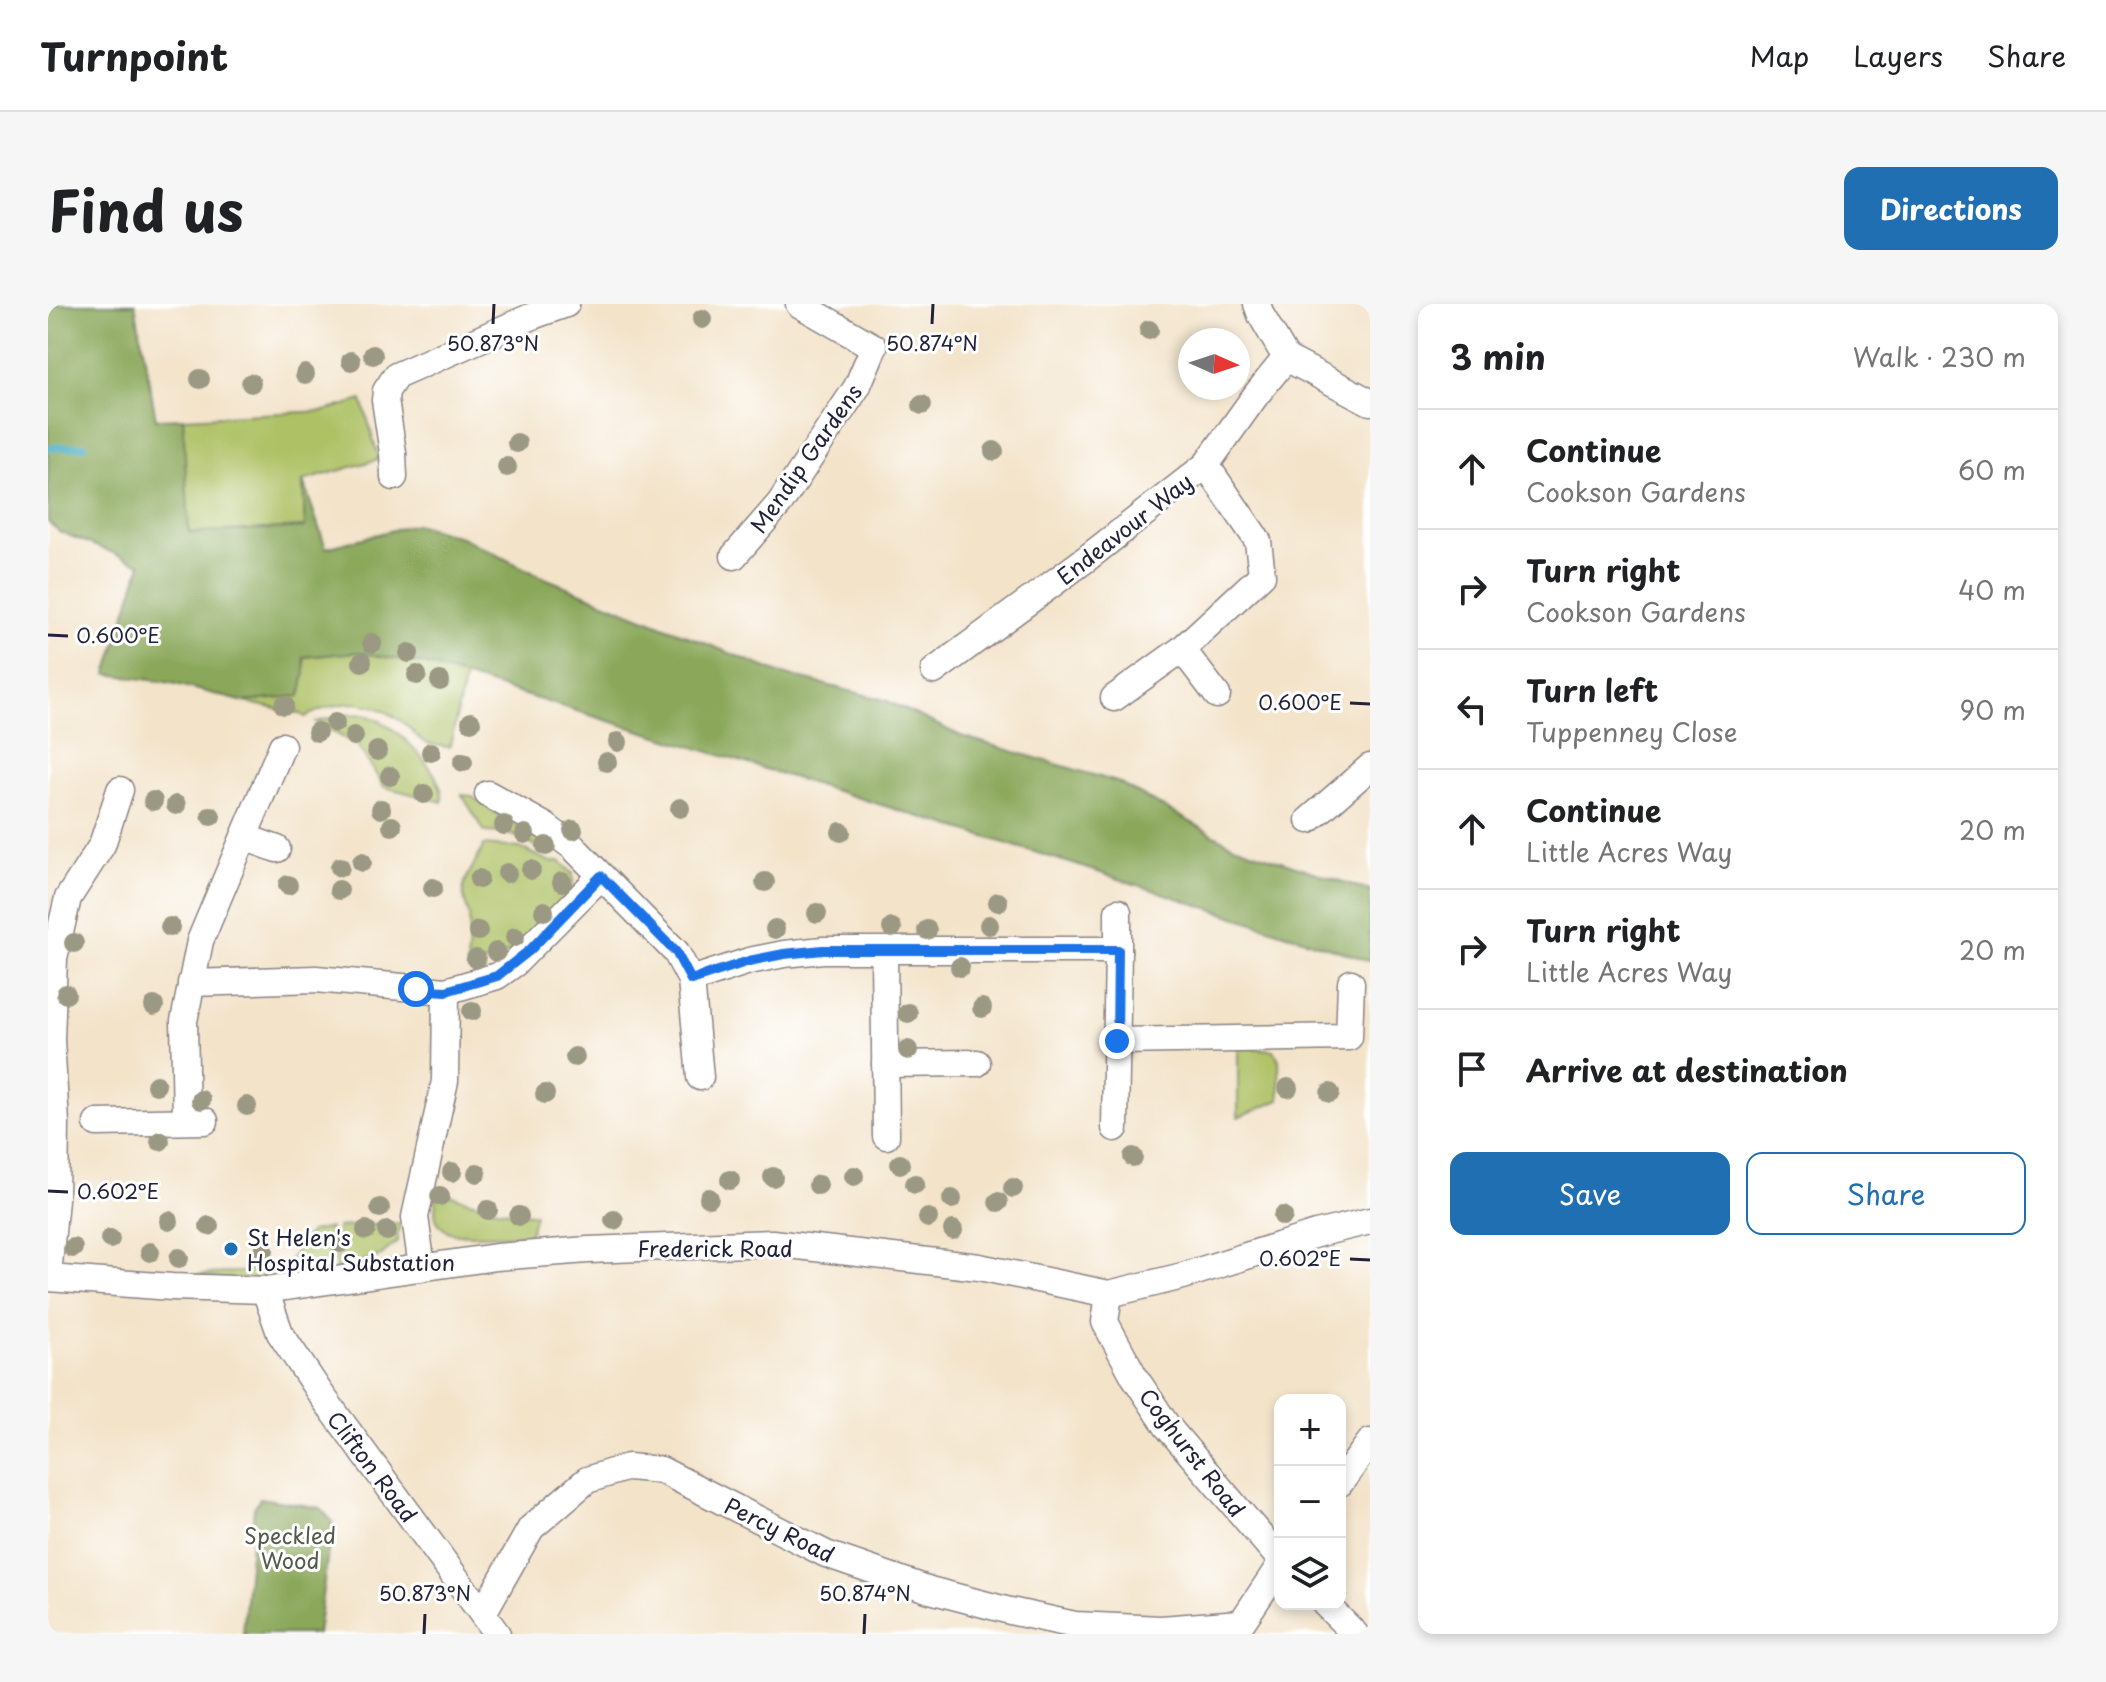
<!DOCTYPE html>
<html lang="en">
<head>
<meta charset="utf-8">
<style>
  :root { --surface:#fff; --page:#f6f6f6; --text:#202124; --muted:#757577; --line:#e0e0e0; --accent:#1f6fb2 }
  body { margin:0; font-family:"Playpen Sans",sans-serif; background:var(--page); color:var(--text) }
  .controls { position:absolute; right:24px; bottom:24px; display:grid; overflow:hidden; border-radius:16px; box-shadow:0 4px 12px #0003 }
  .controls button { width:72px; height:72px; display:grid; place-items:center; padding:0; border:0; border-bottom:2px solid var(--line); background:var(--surface); color:var(--text); font:40px sans-serif }
  .compass { position:absolute; left:1130px; top:24px; width:72px; height:72px; border-radius:50%; background:var(--surface); box-shadow:0 4px 12px #0003; rotate:93deg }
  .stop { position:absolute; width:24px; height:24px; margin:-18px; border:6px solid #1a73e8; border-radius:50%; background:#fff }
  .stop.end { background:#1a73e8; border-color:#fff; box-shadow:0 2px 8px #0008 }
  .list { margin:0; padding:0; list-style:none }
  h2 { display:flex; justify-content:space-between; align-items:center; height:104px; margin:0; padding:0 32px; font-size:34px }
  h2 small { font-size:26px; font-weight:400; color:var(--muted) }
  .list li { display:grid; grid-template-columns:52px 1fr auto; gap:24px; align-items:center; box-sizing:border-box; height:120px; padding:0 32px; border-top:2px solid var(--line) }
  .list b { display:block; font-size:30px; white-space:nowrap }
  .list p { margin:0; font-size:26px; white-space:nowrap; color:var(--muted) }
  .list em { font-size:26px; font-style:normal; color:var(--muted) }
  .actions { display:flex; gap:16px; padding:24px 32px }
  .actions a { flex:1; padding:18px 0; border:2px solid var(--accent); border-radius:16px; text-align:center; font-size:28px; color:var(--accent) }
  .actions .main { background:var(--accent); color:#fff }
  .icon { flex:none; width:44px; height:44px; fill:none; stroke:currentColor; stroke-width:2; stroke-linecap:round; stroke-linejoin:round }
  .map { position:relative; flex:none; width:1322px; height:1330px; overflow:hidden; border-radius:16px }
  header { display:flex; align-items:center; gap:48px; box-sizing:border-box; height:112px; padding:0 40px; background:var(--surface); border-bottom:2px solid var(--line) }
  header strong { font-size:38px }
  nav { display:flex; gap:44px; margin-inline-start:auto; font-size:28px }
  .intro { display:flex; align-items:center; justify-content:space-between; box-sizing:border-box; height:192px; padding:0 48px }
  h1 { margin:0; font-size:56px }
  .button { padding:20px 36px; border-radius:16px; background:var(--accent); color:#fff; font-size:28px; font-weight:700 }
  main { display:flex; gap:48px; padding:0 48px }
  aside { flex:1; background:var(--surface); border-radius:16px; box-shadow:0 4px 12px #0003 }
  .map>svg:first-child { display:block }
  .green { fill:#aec165; stroke:#687250; stroke-width:2 }
  .forest { fill:#8aa75a; stroke:#56644a; stroke-width:2 }
  .lines { fill:none; stroke-linecap:round; stroke-linejoin:round }
  .stream { stroke:#40aac0; stroke-width:8 }
  .minor-casing { stroke:#8a8282; stroke-width:29 }
  .minor { stroke:#fff; stroke-width:26 }
  .tree { fill:#9b9883 }
  .route { stroke:#1a73e8; stroke-width:10 }
  .ticks { fill:none; stroke:#22223b; stroke-width:3 }
  .poi-dot { fill:#1f6fb2; stroke:#fff; stroke-width:3 }
  .labels { text-anchor:middle; dominant-baseline:central; stroke-width:6; stroke-linejoin:round; paint-order:stroke }
  .street-label { font-size:22px; fill:#22223b; stroke:#fff }
  .poi-label { font-size:22px; fill:#22223b; stroke:#fff; text-anchor:start }
  .park-label { font-size:22px; fill:#535a4a; stroke:#fff }
  .ticks-label { font-size:20px; text-anchor:middle; fill:#22223b; stroke:#fff; stroke-width:6; stroke-linejoin:round; paint-order:stroke }
</style>
</head>
<body>
<header>
<strong>Turnpoint</strong>
<nav><a>Map</a><a>Layers</a><a>Share</a></nav>
</header>
<div class="intro"><h1>Find us</h1><a class="button">Directions</a></div>
<main>
<div class="map">
<svg width="1322" height="1330" viewBox="0 0 1322 1330">
  <rect width="100%" height="100%" fill="#fff"/>
  <filter id="ink" filterUnits="userSpaceOnUse"><feTurbulence type="fractalNoise" baseFrequency=".0125" numOctaves="2"/><feDisplacementMap in="SourceGraphic" scale="16" xChannelSelector="R" yChannelSelector="G"/><feConvolveMatrix kernelMatrix="1 2 1 2 8 2 1 2 1" color-interpolation-filters="sRGB"/></filter>
  <filter id="wash" filterUnits="userSpaceOnUse"><feTurbulence type="fractalNoise" baseFrequency=".006" numOctaves="4" result="noise"/><feDisplacementMap in="SourceGraphic" scale="32" xChannelSelector="R" yChannelSelector="G"/><feGaussianBlur stdDeviation="1.8" result="paint"/><feColorMatrix in="noise" values="0 0 0 0 0 0 0 0 0 0 0 0 0 0 0 0 0 1.4 0 .05"/><feComposite in="paint" operator="in"/></filter>
  <g filter="url(#wash)">
    <rect width="100%" height="100%" fill="#f3e3c9"/>
    <g class="green">
      <path d="M314 96 331 155 255 177 257 223 140 229 135 114 276 107Z"/>
      <path d="M309 348 376 360 417 372 402 443C394 442 383 442 376 438 370 435 364 426 358 421 323 393 296 394 257 413L253 410 196 398 252 392 257 369 256 353Z"/>
      <path d="M315 410C323 413 332 416 339 421 358 434 398 473 394 498L336 483 310 442 268 418 294 411Z"/>
      <path d="M414 491 423 492 455 514 503 540 507 548C491 547 479 536 464 531 455 529 446 528 437 528Z"/>
      <path d="M435 541 472 544 503 558 512 557 525 570V581L518 594 465 646 448 655 419 665C419 648 423 630 421 613 420 603 413 594 416 582 419 567 432 556 435 541Z"/>
      <path d="M1190 743 1226 746 1231 756 1232 796 1190 813Z"/>
      <path d="M390 887C422 897 453 909 487 910L482 929C467 933 453 930 437 931 419 931 387 934 387 906 387 900 389 893 390 887Z"/>
      <path d="M352 919 349 938 332 952 287 966 289 923Z"/>
      <path d="M282 924 280 967 216 977 136 972 231 965 241 957 251 940 262 928Z"/>
    </g>
    <g class="forest">
      <path d="M0 0H87L108 115 135 114 141 229 257 223 255 177 278 244 367 220 413 233 492 272 731 369 837 396 913 432 1069 478 1183 540 1322 587V657L1025 560 376 360 309 348 256 353 257 369 252 392 196 398 124 379 59 370 93 260 12 228 0 218Z"/>
      <path d="M212 1194 273 1204 284 1218 269 1330H195L206 1204Z"/>
    </g>
    <g class="lines">
      <path class="stream" d="M0 144 36 142"/>
    </g>
  </g>
  <g filter="url(#ink)">
    <g class="lines">
      <g class="minor-casing">
        <g id="minor">
          <path d="M1209 0 1213 11 1238 54 1322 98"/>
          <path d="M346 173 345 149 337 96 338 87 348 72 487 11 518 0"/>
          <path d="M686 252 732 199 809 83 826 43 751 0"/>
          <path d="M1134 345 1169 391"/>
          <path d="M886 367 1038 255 1158 161 1208 91 1238 54"/>
          <path d="M1066 394 1134 345 1214 271 1210 237 1158 161"/>
          <path d="M440 490 497 522 525 543 628 648 643 676 652 773"/>
          <path d="M1261 516 1322 463"/>
          <path d="M196 533 229 545"/>
          <path d="M1070 646V608"/>
          <path d="M836 647 838 832"/>
          <path d="M643 676 701 657 736 650 775 646H1070L1067 824"/>
          <path d="M143 679 268 675 398 687 449 672 466 660 553 572"/>
          <path d="M1069 737 1301 733 1303 679"/>
          <path d="M837 760 929 759"/>
          <path d="M138 816 136 717 152 637 234 442"/>
          <path d="M49 819 157 817"/>
          <path d="M374 964 367 913 397 777 398 687"/>
          <path d="M0 972 7 895 8 819 3 736 6 654 20 594 54 541 72 486"/>
          <path d="M0 974 124 983 217 986 448 953 540 946 724 939 931 963 1061 990 1135 972 1268 930 1322 917"/>
          <path d="M217 986 232 1029 272 1089 449 1330"/>
          <path d="M1061 990 1057 1018 1086 1072 1119 1122 1232 1255"/>
          <path d="M1292 1179 1322 1138"/>
          <path d="M1277 1300 1307 1330"/>
          <path d="M435 1309 483 1224 539 1176 580 1163 613 1166 778 1250 882 1286 962 1307 1027 1321 1113 1325 1192 1319"/>
          <path d="M1186 1330 1232 1261"/>
        </g>
      </g>
      <use href="#minor" class="minor"/>
    </g>
    <g class="tree">
      <circle cx="654" cy="15" r="10"/>
      <circle cx="1101" cy="26" r="10"/>
      <circle cx="325" cy="51" r="10"/>
      <circle cx="303" cy="57" r="10"/>
      <circle cx="257" cy="70" r="10"/>
      <circle cx="152" cy="75" r="10"/>
      <circle cx="203" cy="79" r="10"/>
      <circle cx="874" cy="101" r="10"/>
      <circle cx="469" cy="139" r="10"/>
      <circle cx="946" cy="147" r="10"/>
      <circle cx="459" cy="163" r="10"/>
      <circle cx="324" cy="339" r="10"/>
      <circle cx="361" cy="349" r="10"/>
      <circle cx="314" cy="358" r="10"/>
      <circle cx="369" cy="371" r="10"/>
      <circle cx="392" cy="377" r="10"/>
      <circle cx="236" cy="401" r="10"/>
      <circle cx="423" cy="418" r="10"/>
      <circle cx="287" cy="419" r="10"/>
      <circle cx="269" cy="428" r="10"/>
      <circle cx="306" cy="432" r="10"/>
      <circle cx="570" cy="438" r="10"/>
      <circle cx="329" cy="447" r="10"/>
      <circle cx="383" cy="448" r="10"/>
      <circle cx="415" cy="458" r="10"/>
      <circle cx="559" cy="458" r="10"/>
      <circle cx="342" cy="472" r="10"/>
      <circle cx="376" cy="490" r="10"/>
      <circle cx="105" cy="497" r="10"/>
      <circle cx="128" cy="501" r="10"/>
      <circle cx="632" cy="504" r="10"/>
      <circle cx="333" cy="505" r="10"/>
      <circle cx="163" cy="512" r="10"/>
      <circle cx="456" cy="521" r="10"/>
      <circle cx="344" cy="522" r="10"/>
      <circle cx="525" cy="526" r="10"/>
      <circle cx="793" cy="528" r="10"/>
      <circle cx="477" cy="530" r="10"/>
      <circle cx="498" cy="542" r="10"/>
      <circle cx="314" cy="558" r="10"/>
      <circle cx="292" cy="563" r="10"/>
      <circle cx="483" cy="566" r="10"/>
      <circle cx="459" cy="569" r="10"/>
      <circle cx="431" cy="575" r="10"/>
      <circle cx="514" cy="578" r="10"/>
      <circle cx="717" cy="578" r="10"/>
      <circle cx="240" cy="581" r="10"/>
      <circle cx="385" cy="584" r="10"/>
      <circle cx="291" cy="586" r="10"/>
      <circle cx="950" cy="598" r="10"/>
      <circle cx="496" cy="607" r="10"/>
      <circle cx="769" cy="609" r="10"/>
      <circle cx="941" cy="621" r="10"/>
      <circle cx="122" cy="623" r="10"/>
      <circle cx="844" cy="624" r="10"/>
      <circle cx="727" cy="625" r="10"/>
      <circle cx="879" cy="626" r="10"/>
      <circle cx="430" cy="627" r="10"/>
      <circle cx="467" cy="633" r="10"/>
      <circle cx="26" cy="639" r="10"/>
      <circle cx="448" cy="648" r="10"/>
      <circle cx="428" cy="655" r="10"/>
      <circle cx="912" cy="663" r="10"/>
      <circle cx="18" cy="690" r="10"/>
      <circle cx="106" cy="702" r="10"/>
      <circle cx="934" cy="704" r="10"/>
      <circle cx="424" cy="707" r="10"/>
      <circle cx="860" cy="709" r="10"/>
      <circle cx="860" cy="746" r="10"/>
      <circle cx="527" cy="753" r="10"/>
      <circle cx="108" cy="781" r="10"/>
      <circle cx="1240" cy="784" r="10"/>
      <circle cx="1282" cy="789" r="10"/>
      <circle cx="497" cy="790" r="10"/>
      <circle cx="153" cy="796" r="10"/>
      <circle cx="199" cy="802" r="10"/>
      <circle cx="112" cy="837" r="10"/>
      <circle cx="1085" cy="853" r="10"/>
      <circle cx="852" cy="860" r="10"/>
      <circle cx="404" cy="868" r="10"/>
      <circle cx="429" cy="869" r="10"/>
      <circle cx="806" cy="872" r="10"/>
      <circle cx="725" cy="873" r="10"/>
      <circle cx="682" cy="876" r="10"/>
      <circle cx="867" cy="880" r="10"/>
      <circle cx="770" cy="881" r="10"/>
      <circle cx="965" cy="884" r="10"/>
      <circle cx="392" cy="892" r="10"/>
      <circle cx="661" cy="894" r="10"/>
      <circle cx="904" cy="895" r="10"/>
      <circle cx="950" cy="898" r="10"/>
      <circle cx="332" cy="904" r="10"/>
      <circle cx="440" cy="906" r="10"/>
      <circle cx="471" cy="912" r="10"/>
      <circle cx="1235" cy="912" r="10"/>
      <circle cx="880" cy="914" r="10"/>
      <circle cx="566" cy="916" r="10"/>
      <circle cx="121" cy="917" r="10"/>
      <circle cx="161" cy="922" r="10"/>
      <circle cx="318" cy="926" r="10"/>
      <circle cx="905" cy="926" r="10"/>
      <circle cx="339" cy="927" r="10"/>
      <circle cx="62" cy="935" r="10"/>
      <circle cx="292" cy="939" r="10"/>
      <circle cx="25" cy="944" r="10"/>
      <circle cx="216" cy="946" r="10"/>
      <circle cx="102" cy="948" r="10"/>
      <circle cx="131" cy="954" r="10"/>
    </g>
  </g>
  <g class="lines" filter="url(#ink)">
    <path class="route" d="M368 685 398 687 449 672 482 646 553 572 628 648 643 676 701 657 736 650 775 646H1070L1069 737"/>
  </g>
  <path class="ticks" d="M445 20 446 0M884 20 885 0M0 331 20 332M1302 399 1322 400M0 887 20 888M1302 955 1322 956M376 1330 377 1310M816 1330 817 1310"/>
  <circle class="poi-dot" cx="183" cy="945" r="8"/>
  <g class="labels">
    <g class="street-label">
      <text transform="translate(757 154) rotate(-55)">Mendip Gardens</text>
      <text transform="translate(1076 224) rotate(-38)">Endeavour Way</text>
      <text x="667" y="943">Frederick Road</text>
      <text transform="translate(1145 1148) rotate(52)">Coghurst Road</text>
      <text transform="translate(325 1162) rotate(53)">Clifton Road</text>
      <text transform="translate(732 1225) rotate(26)">Percy Road</text>
    </g>
    <g class="poi-label">
      <text x="199" y="932">St Helen's<tspan x="199" dy="25">Hospital Substation</tspan></text>
    </g>
    <g class="park-label">
      <text x="242" y="1230">Speckled<tspan x="242" dy="25">Wood</tspan></text>
    </g>
  </g>
  <g class="ticks-label">
    <text x="445" y="47">50.873°N</text>
    <text x="884" y="47">50.874°N</text>
    <text x="70" y="339">0.600°E</text>
    <text x="1252" y="406">0.600°E</text>
    <text x="70" y="895">0.602°E</text>
    <text x="1252" y="962">0.602°E</text>
    <text x="377" y="1297">50.873°N</text>
    <text x="817" y="1297">50.874°N</text>
  </g>
</svg>
<div class="controls">
<button>+</button>
<button>−</button>
<button><svg class="icon" aria-label="layers" viewBox="0 0 24 24"><path d="M12 4l9 5-9 5-9-5zM3 14l9 5 9-5"/></svg></button>
</div>
<svg class="compass" viewBox="-18 -18 36 36"><path d="M0-13l5 13h-10z" fill="#e53935"/><path d="M0 13l5-13h-10z" fill="#757577"/></svg>
<div class="stop" style="left:368px;top:685px"></div>
<div class="stop end" style="left:1069px;top:737px"></div>
</div>
<aside>
<h2>3 min<small>Walk · 230 m</small></h2>
<ul class="list">
<li><svg class="icon" aria-label="ahead" viewBox="0 0 24 24"><path d="M12 20V5M6 11l6-6 6 6"/></svg><div><b>Continue</b><p>Cookson Gardens</p></div><em>60 m</em></li>
<li><svg class="icon" aria-label="right" viewBox="0 0 24 24"><path d="M7 20v-9h11M14 6l5 5-5 5"/></svg><div><b>Turn right</b><p>Cookson Gardens</p></div><em>40 m</em></li>
<li><svg class="icon" aria-label="left" viewBox="0 0 24 24"><path d="M17 20v-9H6M10 6l-5 5 5 5"/></svg><div><b>Turn left</b><p>Tuppenney Close</p></div><em>90 m</em></li>
<li><svg class="icon" aria-label="ahead" viewBox="0 0 24 24"><path d="M12 20V5M6 11l6-6 6 6"/></svg><div><b>Continue</b><p>Little Acres Way</p></div><em>20 m</em></li>
<li><svg class="icon" aria-label="right" viewBox="0 0 24 24"><path d="M7 20v-9h11M14 6l5 5-5 5"/></svg><div><b>Turn right</b><p>Little Acres Way</p></div><em>20 m</em></li>
<li><svg class="icon" aria-label="arrive" viewBox="0 0 24 24"><path d="M6 21V4h12l-3 4 3 4H6"/></svg><div><b>Arrive at destination</b></div></li>
</ul>
<div class="actions"><a class="main">Save</a><a>Share</a></div>
</aside>
</main>
</body>
</html>
